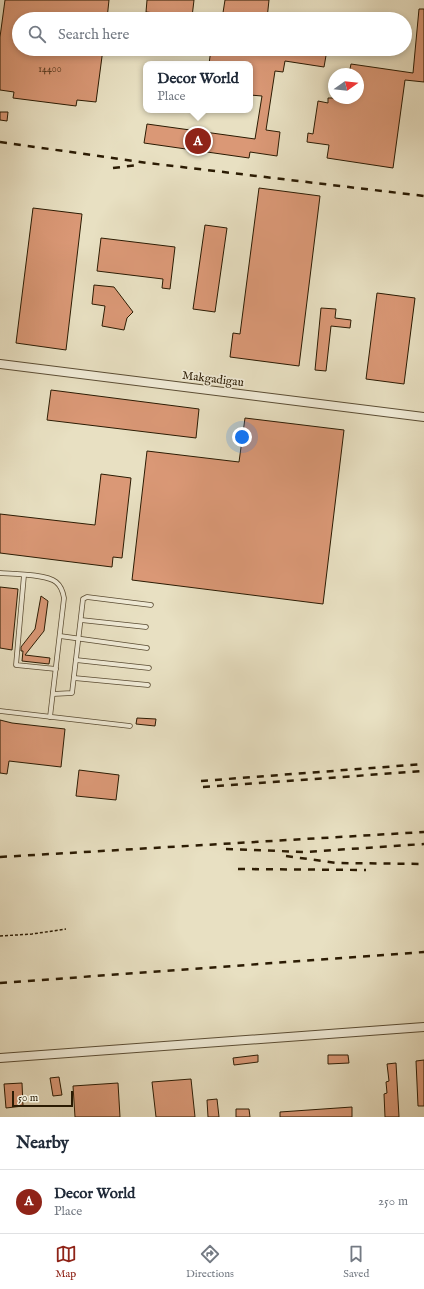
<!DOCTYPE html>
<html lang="en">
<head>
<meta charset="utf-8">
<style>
  :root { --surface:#fff; --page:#f6f6f7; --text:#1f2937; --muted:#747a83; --line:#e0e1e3; --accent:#8f2418 }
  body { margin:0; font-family:"IM FELL English",serif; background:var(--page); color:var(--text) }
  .compass { position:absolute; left:328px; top:68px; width:36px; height:36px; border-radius:50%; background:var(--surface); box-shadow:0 2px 6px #0003; rotate:75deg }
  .scale { position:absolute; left:12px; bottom:10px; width:61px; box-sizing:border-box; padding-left:4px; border:2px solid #2b1b03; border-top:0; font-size:11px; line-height:14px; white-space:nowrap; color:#2b1b03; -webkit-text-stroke:3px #f0ebd7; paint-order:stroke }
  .you { position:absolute; left:242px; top:437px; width:14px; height:14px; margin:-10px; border:3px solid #fff; border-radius:50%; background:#1a73e8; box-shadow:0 0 0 6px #1a73e833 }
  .badge { display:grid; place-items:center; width:26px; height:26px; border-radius:50%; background:var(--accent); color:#fff; font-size:13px; font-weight:700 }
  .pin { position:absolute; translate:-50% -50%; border:2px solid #fff; box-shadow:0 1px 4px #0006 }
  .popup { position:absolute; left:143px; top:61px; width:110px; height:52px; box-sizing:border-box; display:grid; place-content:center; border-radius:8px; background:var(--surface); filter:drop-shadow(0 1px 3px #0005); font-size:13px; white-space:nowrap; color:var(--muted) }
  .popup b { font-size:15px; color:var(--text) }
  .popup::after { content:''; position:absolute; left:50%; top:100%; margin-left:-8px; border:8px solid transparent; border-top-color:var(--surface) }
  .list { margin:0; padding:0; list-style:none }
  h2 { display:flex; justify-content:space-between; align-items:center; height:52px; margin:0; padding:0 16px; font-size:17px }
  h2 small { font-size:13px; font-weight:400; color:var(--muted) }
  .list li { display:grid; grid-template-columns:26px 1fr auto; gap:12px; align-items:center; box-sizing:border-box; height:64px; padding:0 16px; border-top:1px solid var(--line) }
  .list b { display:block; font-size:15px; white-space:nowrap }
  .list p { margin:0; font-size:13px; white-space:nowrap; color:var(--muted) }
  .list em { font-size:13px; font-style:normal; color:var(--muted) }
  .icon { flex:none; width:22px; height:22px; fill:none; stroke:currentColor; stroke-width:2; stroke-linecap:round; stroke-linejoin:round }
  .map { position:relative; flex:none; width:424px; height:1117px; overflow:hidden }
  .search { position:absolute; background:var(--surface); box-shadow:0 2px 6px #0003; left:12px; right:12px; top:12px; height:44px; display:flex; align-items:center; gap:10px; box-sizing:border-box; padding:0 14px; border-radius:22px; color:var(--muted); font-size:15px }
  .sheet { height:116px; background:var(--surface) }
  nav { display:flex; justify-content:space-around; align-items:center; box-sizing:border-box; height:56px; border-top:1px solid var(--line); background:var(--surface); font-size:11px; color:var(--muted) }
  nav a { display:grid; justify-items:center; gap:2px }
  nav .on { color:var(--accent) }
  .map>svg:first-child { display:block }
  .building { fill:#da9876; stroke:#2b1b03 }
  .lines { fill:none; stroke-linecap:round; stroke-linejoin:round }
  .service-casing { stroke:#5a4c33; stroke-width:5.5 }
  .minor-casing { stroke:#5a4c33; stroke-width:10 }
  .path { stroke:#2b1b03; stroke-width:1.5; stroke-dasharray:3 2; stroke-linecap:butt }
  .service { stroke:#f0ebd7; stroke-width:4 }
  .minor { stroke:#f0ebd7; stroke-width:8 }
  .rail { stroke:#2b1b03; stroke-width:2.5; stroke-dasharray:7 7; stroke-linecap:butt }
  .labels { text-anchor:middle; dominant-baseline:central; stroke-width:3.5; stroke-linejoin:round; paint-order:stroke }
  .number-label { font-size:10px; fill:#573a20 }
  .street-label { font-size:12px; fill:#2b1b03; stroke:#f0ebd7 }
</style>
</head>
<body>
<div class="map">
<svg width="424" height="1117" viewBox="0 0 424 1117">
  <rect width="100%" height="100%" fill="#e8e0c2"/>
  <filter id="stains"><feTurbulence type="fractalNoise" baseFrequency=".005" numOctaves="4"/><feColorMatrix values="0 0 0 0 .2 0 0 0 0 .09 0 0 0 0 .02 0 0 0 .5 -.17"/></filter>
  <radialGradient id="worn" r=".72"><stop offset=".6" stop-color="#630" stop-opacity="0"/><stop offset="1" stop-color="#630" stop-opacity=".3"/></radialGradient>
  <g class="building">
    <path d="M5 0H109L107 19H19V49H103L96 102 77 100 76 106 13 98 14 92 0 90V37Z"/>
    <path d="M147 0H194L192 17 146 12Z"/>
    <path d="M225 0H269L267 19H222Z"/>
    <path d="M419 9H424V82L405 80 393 168 327 158 329 145 307 142 308 133 313 134 318 101 328 103V98H358V74H349L351 64 413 73Z"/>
    <path d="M211 49 327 50 324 67 285 61 283 72 275 71 266 130 280 132 277 156 250 152 249 158 144 143 147 124 255 139 262 96 250 95V64H209Z"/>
    <path d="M0 112H8L7 121 0 120Z"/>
    <path d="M259 188 320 196 299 366 230 357 233 333 240 334Z"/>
    <path d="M33 208 82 214 66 350 16 343Z"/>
    <path d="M205 225 227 228 215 312 193 309Z"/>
    <path d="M101 238 175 247 170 289 162 288 163 279 97 271Z"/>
    <path d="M94 285 114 287 133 312 127 318 124 330 102 326 105 306 92 304Z"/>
    <path d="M377 293 415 298 404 384 366 379Z"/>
    <path d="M321 308 336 309 335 318 351 320 350 328 331 326 326 371 315 370Z"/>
    <path d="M51 390 199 409 196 438 47 420Z"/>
    <path d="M245 418 344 430 323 604 132 580 147 451 239 462Z"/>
    <path d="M101 474 131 478 122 558 113 557 112 567 0 553V514L95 525Z"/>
    <path d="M0 587 18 589 12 650 0 648Z"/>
    <path d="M41 596 48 601 44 631 25 655 50 658 49 664 22 661 23 651H21V647L35 629Z"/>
    <path d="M137 718 156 719 155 726 136 724Z"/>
    <path d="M0 720 12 723 65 729 61 767 9 761 7 774 0 773Z"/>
    <path d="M79 770 119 775 116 800 76 796Z"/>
    <path d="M258 1055V1062L234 1065 233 1058Z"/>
    <path d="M328 1055H348L349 1063 328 1064Z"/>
    <path d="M424 1060V1106H418L416 1061Z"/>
    <path d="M396 1063 399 1117H385L384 1094 387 1093 386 1082 389 1081 387 1064Z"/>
    <path d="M59 1077 62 1095 53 1096 50 1078Z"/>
    <path d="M191 1079 195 1117H156L152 1082Z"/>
    <path d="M22 1083 23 1106 6 1108 4 1084Z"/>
    <path d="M118 1083 120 1117H75L73 1086Z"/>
    <path d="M217 1099 219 1117H208L207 1100Z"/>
    <path d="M352 1107V1117H280V1112Z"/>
    <path d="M236 1109H249L250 1117H236Z"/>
  </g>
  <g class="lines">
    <g class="service-casing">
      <g id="service">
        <path d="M0 573C13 574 46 574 56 582 61 586 63 592 64 598L50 717"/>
        <path d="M24 575 16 665 56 669"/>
        <path d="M81 620 146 627"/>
        <path d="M60 636 147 648"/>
        <path d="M76 660 149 668"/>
        <path d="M74 678 148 685"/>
        <path d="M53 694 72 693 83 599 87 597 151 605"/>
        <path d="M0 711 130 726"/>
      </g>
    </g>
    <g class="minor-casing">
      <g id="minor">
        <path d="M0 364 424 417"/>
        <path d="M0 1058 424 1027"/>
      </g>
    </g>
    <path class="path" d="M0 936 32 934 66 929"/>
    <use href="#service" class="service"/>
    <use href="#minor" class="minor"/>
    <g class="rail">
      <path d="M0 142 148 163 424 196"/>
      <path d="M113 168 138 165"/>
      <path d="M201 781 424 764"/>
      <path d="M203 787 424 771"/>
      <path d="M226 849 305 852 424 844"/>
      <path d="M286 856 337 863 424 864"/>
      <path d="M0 857 424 832"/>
      <path d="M238 869 366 870"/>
      <path d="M0 983 424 952"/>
    </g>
  </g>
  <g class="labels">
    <g class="number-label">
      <text x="50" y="69">14400</text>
    </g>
    <g class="street-label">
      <text transform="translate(213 379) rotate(7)">Makgadigau</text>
    </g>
  </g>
  <rect width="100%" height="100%" filter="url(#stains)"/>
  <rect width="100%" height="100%" fill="url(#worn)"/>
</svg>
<svg class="compass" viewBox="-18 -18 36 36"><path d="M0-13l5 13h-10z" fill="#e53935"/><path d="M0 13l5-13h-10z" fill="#747a83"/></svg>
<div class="scale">50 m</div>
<div class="you"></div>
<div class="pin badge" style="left:198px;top:141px">A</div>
<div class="popup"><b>Decor World</b>Place</div>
<div class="search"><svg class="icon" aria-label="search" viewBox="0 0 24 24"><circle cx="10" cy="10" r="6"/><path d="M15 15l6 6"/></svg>Search here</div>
</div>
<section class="sheet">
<h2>Nearby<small></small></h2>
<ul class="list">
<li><span class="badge">A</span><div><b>Decor World</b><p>Place</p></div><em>250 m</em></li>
</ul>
</section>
<nav>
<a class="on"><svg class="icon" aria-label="map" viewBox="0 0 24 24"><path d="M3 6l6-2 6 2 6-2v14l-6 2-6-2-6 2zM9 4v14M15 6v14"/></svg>Map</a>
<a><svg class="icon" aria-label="directions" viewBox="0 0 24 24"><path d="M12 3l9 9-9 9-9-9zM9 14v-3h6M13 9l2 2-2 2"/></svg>Directions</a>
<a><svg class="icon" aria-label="saved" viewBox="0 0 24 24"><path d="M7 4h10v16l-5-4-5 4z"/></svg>Saved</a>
</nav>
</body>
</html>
